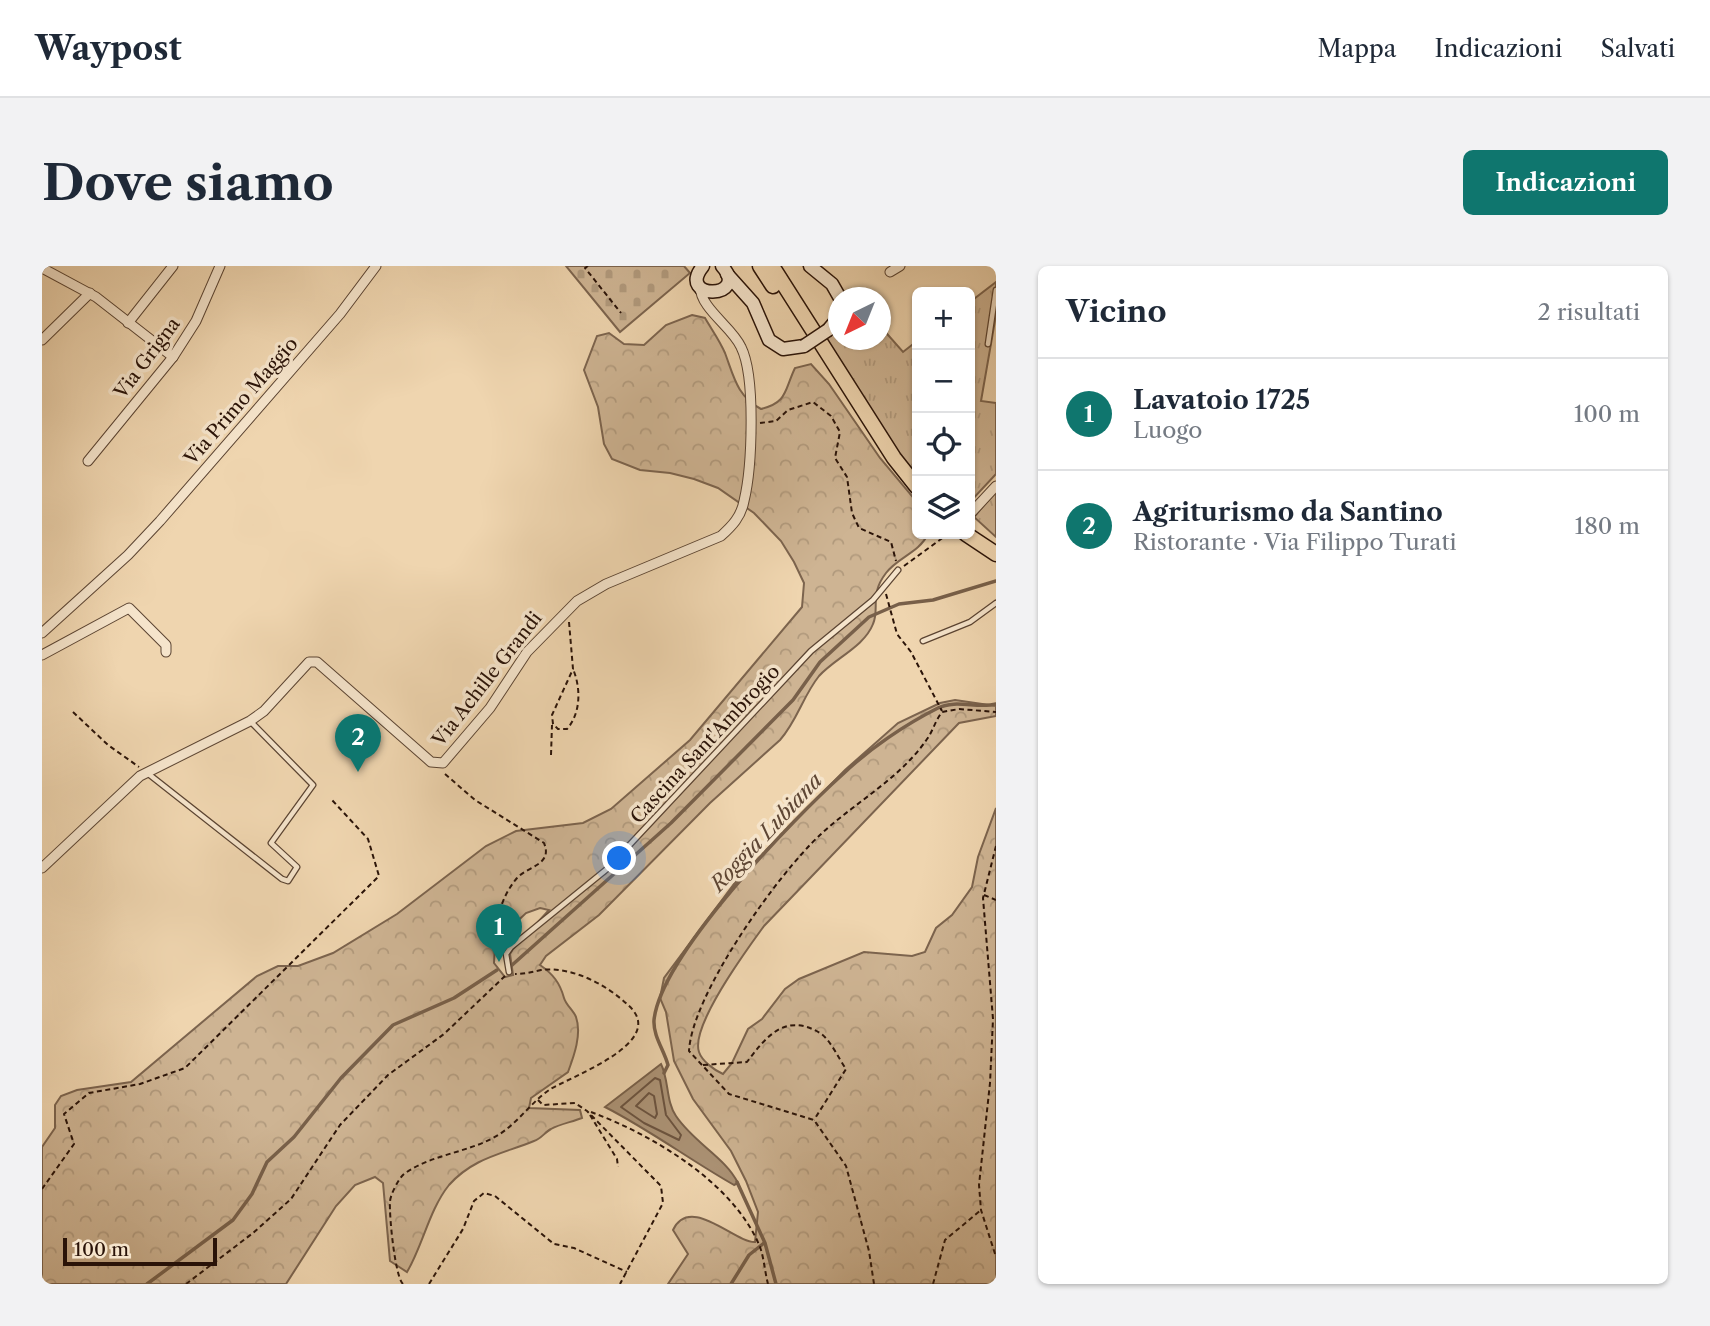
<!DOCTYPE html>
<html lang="it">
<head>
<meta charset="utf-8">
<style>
  :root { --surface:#fff; --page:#f2f2f3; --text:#1f2937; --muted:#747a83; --line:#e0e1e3; --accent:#0f766e }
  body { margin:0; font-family:"Libre Caslon Text",serif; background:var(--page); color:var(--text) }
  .controls { position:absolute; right:21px; top:21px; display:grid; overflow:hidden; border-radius:10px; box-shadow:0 2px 5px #0004 }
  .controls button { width:63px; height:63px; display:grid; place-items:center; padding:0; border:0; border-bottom:2px solid var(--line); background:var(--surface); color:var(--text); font:35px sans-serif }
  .compass { position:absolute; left:786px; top:21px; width:63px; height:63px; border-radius:50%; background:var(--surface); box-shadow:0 2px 5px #0004; rotate:223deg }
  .scale { position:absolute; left:21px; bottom:18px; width:154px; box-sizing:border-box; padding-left:7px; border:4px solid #2a1308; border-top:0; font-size:19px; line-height:24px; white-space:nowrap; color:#2a1308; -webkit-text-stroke:5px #f5e4cb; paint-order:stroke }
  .you { position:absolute; left:578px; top:593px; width:24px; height:24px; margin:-18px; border:5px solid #fff; border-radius:50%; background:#1a73e8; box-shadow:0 0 0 10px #1a73e833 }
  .badge { display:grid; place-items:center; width:46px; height:46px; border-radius:50%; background:var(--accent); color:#fff; font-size:23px; font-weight:700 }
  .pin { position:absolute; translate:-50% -58px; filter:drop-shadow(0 2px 4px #0008) }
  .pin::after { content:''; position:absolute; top:37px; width:24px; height:21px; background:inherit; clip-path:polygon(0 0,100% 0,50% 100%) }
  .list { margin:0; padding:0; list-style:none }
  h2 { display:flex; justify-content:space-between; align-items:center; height:91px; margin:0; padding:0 28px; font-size:30px }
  h2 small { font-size:23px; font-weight:400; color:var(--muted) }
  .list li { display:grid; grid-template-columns:46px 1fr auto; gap:21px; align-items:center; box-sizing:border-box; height:112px; padding:0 28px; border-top:2px solid var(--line) }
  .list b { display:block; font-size:26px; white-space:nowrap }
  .list p { margin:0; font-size:23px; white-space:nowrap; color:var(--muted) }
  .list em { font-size:23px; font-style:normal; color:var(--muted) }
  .icon { flex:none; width:38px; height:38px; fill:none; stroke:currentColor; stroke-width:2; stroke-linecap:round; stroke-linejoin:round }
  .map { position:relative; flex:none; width:954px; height:1018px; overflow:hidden; border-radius:10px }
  header { display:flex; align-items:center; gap:42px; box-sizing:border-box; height:98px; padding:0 35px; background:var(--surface); border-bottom:2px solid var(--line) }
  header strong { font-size:33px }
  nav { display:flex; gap:38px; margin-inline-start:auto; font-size:24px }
  .intro { display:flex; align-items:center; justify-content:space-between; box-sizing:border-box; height:168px; padding:0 42px }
  h1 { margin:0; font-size:49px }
  .button { padding:18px 32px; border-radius:10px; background:var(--accent); color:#fff; font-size:24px; font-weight:700 }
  main { display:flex; gap:42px; padding:0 42px }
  aside { flex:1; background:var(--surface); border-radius:10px; box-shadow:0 2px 5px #0004 }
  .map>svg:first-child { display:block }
  .grass { fill:url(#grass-tufts); stroke:#7c644e; stroke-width:2 }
  .forest { fill:url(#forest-crowns); stroke:#7c644e; stroke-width:2; fill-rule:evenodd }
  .cemetery { fill:url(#cemetery-stones); stroke:#7c644e; stroke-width:2 }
  .water { fill:#ac9376; stroke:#78604a; stroke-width:2 }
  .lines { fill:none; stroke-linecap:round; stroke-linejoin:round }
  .shore { stroke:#6b533f; stroke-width:2 }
  .stream { stroke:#78604a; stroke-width:3.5 }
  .lane-casing { stroke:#5b4432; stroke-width:7 }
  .street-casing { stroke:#5b4432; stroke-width:11 }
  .secondary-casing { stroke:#2a1308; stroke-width:15 }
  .primary-casing { stroke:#2a1308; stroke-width:17 }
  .path { stroke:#2a1308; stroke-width:2; stroke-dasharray:5 3.5; stroke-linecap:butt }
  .lane { stroke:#f5e4cb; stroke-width:4.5 }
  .street { stroke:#f5e4cb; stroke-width:9 }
  .secondary { stroke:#f5e4cb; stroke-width:12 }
  .primary { stroke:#efd5af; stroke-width:14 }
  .secondary-bridge-casing { stroke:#2a1308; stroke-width:15; stroke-linecap:butt }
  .secondary-bridge { stroke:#f5e4cb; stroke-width:12 }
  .labels { text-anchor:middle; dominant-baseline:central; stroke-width:7; stroke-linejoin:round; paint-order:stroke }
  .street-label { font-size:19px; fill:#2a1308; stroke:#f5e4cb }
  .water-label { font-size:21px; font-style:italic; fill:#5e4634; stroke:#f5e4cb }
</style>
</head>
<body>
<header>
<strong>Waypost</strong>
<nav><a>Mappa</a><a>Indicazioni</a><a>Salvati</a></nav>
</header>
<div class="intro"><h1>Dove siamo</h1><a class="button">Indicazioni</a></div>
<main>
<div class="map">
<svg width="954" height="1018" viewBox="0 0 954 1018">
  <defs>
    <pattern id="grass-tufts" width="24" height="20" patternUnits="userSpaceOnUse" patternTransform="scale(1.75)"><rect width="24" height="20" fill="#ceb493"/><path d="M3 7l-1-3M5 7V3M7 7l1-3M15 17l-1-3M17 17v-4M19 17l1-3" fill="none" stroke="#b19a7d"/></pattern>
    <pattern id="forest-crowns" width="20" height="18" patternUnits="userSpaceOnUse" patternTransform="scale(1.75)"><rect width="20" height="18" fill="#ceb493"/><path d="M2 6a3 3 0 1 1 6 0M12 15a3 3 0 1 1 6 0" fill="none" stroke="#b19a7d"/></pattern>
    <pattern id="cemetery-stones" width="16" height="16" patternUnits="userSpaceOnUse" patternTransform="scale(1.75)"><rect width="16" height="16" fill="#ceb493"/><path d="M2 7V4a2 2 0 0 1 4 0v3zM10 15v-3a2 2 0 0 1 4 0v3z" fill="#b19a7d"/></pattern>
  </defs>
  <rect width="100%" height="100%" fill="#efd5af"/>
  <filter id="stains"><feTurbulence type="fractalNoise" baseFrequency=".00286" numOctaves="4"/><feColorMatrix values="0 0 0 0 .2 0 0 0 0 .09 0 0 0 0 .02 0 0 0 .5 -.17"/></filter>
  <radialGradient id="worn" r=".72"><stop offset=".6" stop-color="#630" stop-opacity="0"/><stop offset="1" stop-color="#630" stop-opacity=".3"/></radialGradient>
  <g class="grass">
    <path d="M954 16V49L939 135 954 137V208L928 236V36Z"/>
    <path d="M839 61 861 86 875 75V211L861 194 783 72 796 63V74H838Z"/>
    <path d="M954 225V271L932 251Z"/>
  </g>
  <g class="forest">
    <path d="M650 49 663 52C670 64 678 75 683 87 692 111 695 130 719 143 746 136 742 125 753 102L769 98 787 118 838 192 875 236V268H886C877 287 856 291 844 307 827 329 838 342 831 358 822 381 793 392 777 410 761 430 755 455 738 474L668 537 557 649 504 690 498 699C511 708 518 717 522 732 524 739 531 744 534 751 540 768 532 790 526 806L489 832 487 842 538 844 540 852C530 856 518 858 509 863 503 866 499 873 492 875 460 888 431 892 407 919 387 944 381 979 365 1006L348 995 341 917 333 911 313 919 294 940 244 1018H0V881L13 862V839L19 830 35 824 89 816 215 710 236 700H256L291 687 355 648 444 580 474 565 541 557 569 543 648 474 760 341 762 317 752 296 739 275 712 247 676 222 652 213 628 207 598 204 570 193 562 178 556 141 542 104 555 70 567 67 582 78 602 79 624 59ZM498 642 507 644 471 683 468 688 471 709 463 711 452 697 453 679 462 668 484 647Z"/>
    <path d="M913 434 954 440V450L917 457 722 660C706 682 648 760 657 786 660 795 672 804 681 808L690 797 706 763 720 753 743 723 757 713 822 686 870 690 883 686 894 662 910 649 930 621 936 591 954 542V1018H626L646 988 631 964C648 928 693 977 713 976L716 946 704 915 689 885 651 833 632 795 624 746 618 732 622 712 695 614 803 504 856 457 898 437Z"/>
  </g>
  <path class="cemetery" d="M524 0H642L648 7 578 66Z"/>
  <path class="water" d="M619 798C627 814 624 836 634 850 652 877 683 891 696 917L692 919C648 894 608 864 563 841Z"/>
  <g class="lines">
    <g class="shore">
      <path d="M613 812 618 814 624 849 639 869 637 874 602 857 579 841Z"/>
      <path d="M607 827 612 830 615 848 613 852 594 840Z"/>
    </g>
    <g class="stream">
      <path d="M469 700 629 557 751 434 778 396 827 351 857 338 891 334 954 315"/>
      <path d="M622 807 626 799C622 784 611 770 612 754 619 689 751 553 801 508 827 483 864 458 896 442 914 433 936 443 954 438"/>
      <path d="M695 916 723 977 734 1018"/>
      <path d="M105 1018 191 954 210 928 225 896 252 871 299 812 351 759 412 732 455 704"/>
      <path d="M689 1018 707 989 722 977"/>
    </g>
    <g class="lane-casing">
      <g id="lane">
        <path d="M946 78 954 24"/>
        <path d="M881 375 928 356 954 337"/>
        <path d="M104 506 240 613 246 615 255 601 229 577 271 519 209 456"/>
        <path d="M467 706 464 688 469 681 565 603 769 385 831 334 856 304"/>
      </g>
    </g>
    <g class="street-casing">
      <g id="street">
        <path d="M0 2 54 31 131 91"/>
        <path d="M848 6 858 0"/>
        <path d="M86 57 131 0"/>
        <path d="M0 74 48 27"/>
        <path d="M46 195 131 91 154 55 178 0"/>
        <path d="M928 248 954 220"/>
        <path d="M0 367 86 289 118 255 298 48 334 0"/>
        <path d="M0 389 87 342 124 379V386"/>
        <path d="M0 602 98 510 208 455 222 445 267 396H275L389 496 401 497 448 442 485 386 535 335 564 318 679 270C690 260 699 251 702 235 710 202 714 111 699 81 690 61 659 43 658 21"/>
      </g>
    </g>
    <g class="secondary-casing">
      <g id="secondary">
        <path d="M661 0C633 35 709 33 680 0"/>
        <path d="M768 0 790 18 798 32"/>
        <path d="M685 8 711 37 727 74 741 83 762 80"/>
        <path d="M786 64 796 52"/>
      </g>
    </g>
    <g class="primary-casing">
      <g id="primary">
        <path d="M718 0 731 20"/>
        <path d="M730 0 852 192 875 221"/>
        <path d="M924 268 954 288"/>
      </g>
    </g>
    <g class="path">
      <path d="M546 0 543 2 579 47"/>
      <path d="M718 157 734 155 746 144 771 136 789 150 798 166 793 192 805 211 810 247 817 262 849 276 854 295"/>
      <path d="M862 300 906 268"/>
      <path d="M844 328 855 368 869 386 900 445"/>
      <path d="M527 356 531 403 510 449 511 458 516 463H525C539 447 539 422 531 403"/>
      <path d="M31 446 66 479 97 501"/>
      <path d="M509 489 510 459"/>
      <path d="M403 508 433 534 502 577C511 599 486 600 475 612 459 631 451 657 459 681"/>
      <path d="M954 580 941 632 951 753 948 817 937 919 939 944 954 991"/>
      <path d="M942 629 954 634"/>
      <path d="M661 799 705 796C724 771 743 746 778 767 788 773 797 793 804 803L772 854"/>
      <path d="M496 834 501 839 533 837 545 845 619 920 621 937 578 1018"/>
      <path d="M549 846C611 869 692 917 718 981 722 992 723 1007 726 1018"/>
      <path d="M548 849 575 893 576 901"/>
      <path d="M0 923 32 878 22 848 47 827 98 818 143 802 337 610 326 573 290 534"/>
      <path d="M144 1018 211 967 249 933 298 859 346 809 402 768 463 710"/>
      <path d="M361 1018C353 1011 347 949 348 936 348 929 357 912 362 908 388 889 423 887 451 872 474 860 486 839 507 824 529 810 628 776 586 739 565 719 530 700 499 704 490 706 483 708 473 708"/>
      <path d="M387 1018 421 963 432 935 442 927 453 930 512 978 532 982 585 1006"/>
      <path d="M832 1018 827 985 804 900 772 854 687 828 647 785C650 728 736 608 778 569 812 537 859 512 885 473 891 465 893 455 900 446L917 443 954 446"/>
      <path d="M891 1018 903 974 939 944"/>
    </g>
    <use href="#lane" class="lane"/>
    <use href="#street" class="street"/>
    <use href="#secondary" class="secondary"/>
    <use href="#primary" class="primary"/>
    <g class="secondary-bridge-casing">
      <path id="secondary-bridge" d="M762 80 786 64"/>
    </g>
    <use href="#secondary-bridge" class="secondary-bridge"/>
  </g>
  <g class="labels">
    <g class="street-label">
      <text transform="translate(105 92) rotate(-53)">Via Grigna</text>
      <text transform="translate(199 135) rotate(-49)">Via Primo Maggio</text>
      <text transform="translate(445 413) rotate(-52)">Via Achille Grandi</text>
      <text transform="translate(663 478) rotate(-47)">Cascina Sant'Ambrogio</text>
    </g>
    <g class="water-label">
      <text transform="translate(724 566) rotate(-47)">Roggia Lubiana</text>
    </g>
  </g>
  <rect width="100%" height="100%" filter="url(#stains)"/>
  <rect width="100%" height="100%" fill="url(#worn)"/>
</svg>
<div class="controls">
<button>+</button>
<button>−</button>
<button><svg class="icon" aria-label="locate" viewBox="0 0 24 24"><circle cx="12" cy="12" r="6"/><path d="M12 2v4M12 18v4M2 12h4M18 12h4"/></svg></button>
<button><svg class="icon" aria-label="layers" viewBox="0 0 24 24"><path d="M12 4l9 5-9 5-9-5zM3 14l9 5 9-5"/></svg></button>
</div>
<svg class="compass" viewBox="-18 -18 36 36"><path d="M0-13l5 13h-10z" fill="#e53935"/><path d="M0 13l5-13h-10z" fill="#747a83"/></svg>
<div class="scale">100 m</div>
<div class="you"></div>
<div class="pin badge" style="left:457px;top:696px">1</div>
<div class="pin badge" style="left:316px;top:506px">2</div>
</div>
<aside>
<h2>Vicino<small>2 risultati</small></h2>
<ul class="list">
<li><span class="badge">1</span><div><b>Lavatoio 1725</b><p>Luogo</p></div><em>100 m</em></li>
<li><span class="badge">2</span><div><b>Agriturismo da Santino</b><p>Ristorante · Via Filippo Turati</p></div><em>180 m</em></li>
</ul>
</aside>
</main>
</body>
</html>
